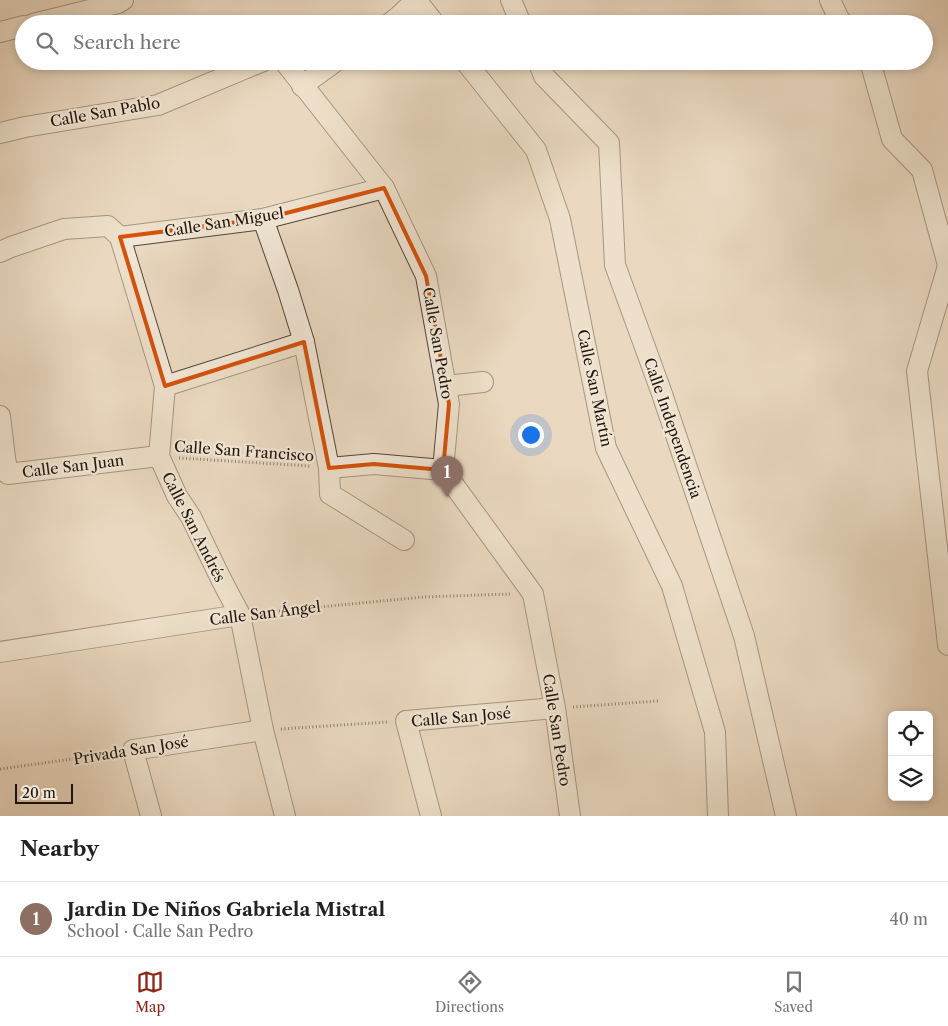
<!DOCTYPE html>
<html lang="en">
<head>
<meta charset="utf-8">
<style>
  :root { --surface:#fff; --page:#f6f6f6; --text:#222; --muted:#767676; --line:#e0e0e0; --accent:#8f2418 }
  body { margin:0; font-family:"Libre Caslon Text",serif; background:var(--page); color:var(--text) }
  .controls { position:absolute; right:15px; bottom:15px; display:grid; overflow:hidden; border-radius:8px; box-shadow:0 2px 8px #0003 }
  .controls button { width:45px; height:45px; display:grid; place-items:center; padding:0; border:0; border-bottom:1px solid var(--line); background:var(--surface); color:var(--text); font:25px sans-serif }
  .scale { position:absolute; left:15px; bottom:12px; width:58px; box-sizing:border-box; padding-left:5px; border:2px solid #21150b; border-top:0; font-size:14px; line-height:18px; white-space:nowrap; color:#21150b; -webkit-text-stroke:4px #f1e6d6; paint-order:stroke }
  .you { position:absolute; left:530px; top:434px; width:18px; height:18px; margin:-12px; border:4px solid #fff; border-radius:50%; background:#1a73e8; box-shadow:0 0 0 8px #1a73e833 }
  .badge { display:grid; place-items:center; width:32px; height:32px; border-radius:50%; background:var(--accent); color:#fff; font-size:16px; font-weight:700 }
  .pin { position:absolute; translate:-50% -41px; filter:drop-shadow(0 1px 2px #0008) }
  .pin::after { content:''; position:absolute; top:26px; width:18px; height:15px; background:inherit; clip-path:polygon(0 0,100% 0,50% 100%) }
  .list { margin:0; padding:0; list-style:none }
  h2 { display:flex; justify-content:space-between; align-items:center; height:65px; margin:0; padding:0 20px; font-size:21px }
  h2 small { font-size:16px; font-weight:400; color:var(--muted) }
  .list li { display:grid; grid-template-columns:32px 1fr auto; gap:15px; align-items:center; box-sizing:border-box; height:75px; padding:0 20px; border-top:1px solid var(--line) }
  .list b { display:block; font-size:19px; white-space:nowrap }
  .list p { margin:0; font-size:16px; white-space:nowrap; color:var(--muted) }
  .list em { font-size:16px; font-style:normal; color:var(--muted) }
  .icon { flex:none; width:28px; height:28px; fill:none; stroke:currentColor; stroke-width:2; stroke-linecap:round; stroke-linejoin:round }
  .map { position:relative; flex:none; width:948px; height:816px; overflow:hidden }
  .search { position:absolute; background:var(--surface); box-shadow:0 2px 8px #0003; left:15px; right:15px; top:15px; height:55px; display:flex; align-items:center; gap:12px; box-sizing:border-box; padding:0 18px; border-radius:28px; color:var(--muted); font-size:19px }
  .sheet { height:140px; background:var(--surface) }
  nav { display:flex; justify-content:space-around; align-items:center; box-sizing:border-box; height:70px; border-top:1px solid var(--line); background:var(--surface); font-size:14px; color:var(--muted) }
  nav a { display:grid; justify-items:center; gap:2px }
  nav .on { color:var(--accent) }
  .map>svg:first-child { display:block }
  .lines { fill:none; stroke-linecap:round; stroke-linejoin:round }
  .street-casing { stroke:#534638; stroke-width:22 }
  .path { stroke:#21150b; stroke-width:3; stroke-dasharray:1 2.5; stroke-linecap:butt }
  .street { stroke:#f1e6d6; stroke-width:20 }
  .marked { fill:none; stroke:#d4520c; stroke-width:4; stroke-linejoin:round }
  .labels { text-anchor:middle; dominant-baseline:central; stroke-width:4.5; stroke-linejoin:round; paint-order:stroke }
  .street-label { font-size:15px; fill:#21150b; stroke:#f1e6d6 }
</style>
</head>
<body>
<div class="map">
<svg width="948" height="816" viewBox="0 0 948 816">
  <rect width="100%" height="100%" fill="#ead8c0"/>
  <filter id="stains"><feTurbulence type="fractalNoise" baseFrequency=".004" numOctaves="4"/><feColorMatrix values="0 0 0 0 .2 0 0 0 0 .09 0 0 0 0 .02 0 0 0 .5 -.17"/></filter>
  <radialGradient id="worn" r=".72"><stop offset=".6" stop-color="#630" stop-opacity="0"/><stop offset="1" stop-color="#630" stop-opacity=".3"/></radialGradient>
  <g class="lines">
    <g class="street-casing">
      <g id="street">
        <path d="M416 0 435 24"/>
        <path d="M511 0 521 24"/>
        <path d="M830 0 839 19 844 24"/>
        <path d="M33 24 118 3 123 0"/>
        <path d="M389 24 398 17 416 0"/>
        <path d="M0 32 24 26"/>
        <path d="M284 61 384 188 426 276 449 404 443 470 533 594 555 708 570 816"/>
        <path d="M465 61 536 150 560 219 606 448 672 586 715 732 718 816"/>
        <path d="M538 61 544 76 609 143 615 265 661 391 744 636 786 816"/>
        <path d="M870 61 892 139 922 170 948 265"/>
        <path d="M302 86 336 61"/>
        <path d="M0 133 25 127 158 105 263 61"/>
        <path d="M263 219 288 290 304 342 329 468 330 494 404 540"/>
        <path d="M120 237 165 386 159 456 177 496 191 517 221 579 240 615 263 730 285 816"/>
        <path d="M120 237 263 219 384 188"/>
        <path d="M0 252 11 247 64 229 108 226 120 237"/>
        <path d="M948 266 917 371 948 645"/>
        <path d="M165 386 304 342"/>
        <path d="M446 386 483 382"/>
        <path d="M0 416 5 458"/>
        <path d="M0 459 5 458 8 474 159 456"/>
        <path d="M329 468 374 464 443 470"/>
        <path d="M0 652 240 615"/>
        <path d="M151 816 133 750 263 730"/>
        <path d="M431 816 406 721 555 708"/>
      </g>
    </g>
    <g class="path">
      <path d="M179 458 310 466"/>
      <path d="M258 613 423 597 510 594"/>
      <path d="M573 707 658 701"/>
      <path d="M281 729 387 722"/>
      <path d="M0 769 116 753"/>
    </g>
    <use href="#street" class="street"/>
  </g>
  <path d="M0 0H948V816H0ZM384 188 426 276 449 404 443 470 374 464 329 468 304 342 165 386 120 237 263 219Z" fill="#ead8c0" fill-opacity=".55" fill-rule="evenodd"/>
  <path class="marked" d="M384 188 426 276 449 404 443 470 374 464 329 468 304 342 165 386 120 237 263 219Z"/>
  <g class="labels">
    <g class="street-label">
      <text transform="translate(105 112) rotate(-10)">Calle San Pablo</text>
      <text transform="translate(224 222) rotate(-9)">Calle San Miguel</text>
      <text transform="translate(438 343) rotate(80)">Calle San Pedro</text>
      <text transform="translate(595 388) rotate(78)">Calle San Martín</text>
      <text transform="translate(673 428) rotate(71)">Calle Independencia</text>
      <text transform="translate(244 451) rotate(4)">Calle San Francisco</text>
      <text transform="translate(73 466) rotate(-7)">Calle San Juan</text>
      <text transform="translate(194 527) rotate(63)">Calle San Andrés</text>
      <text transform="translate(265 613) rotate(-7)">Calle San Ángel</text>
      <text transform="translate(461 717) rotate(-5)">Calle San José</text>
      <text transform="translate(557 730) rotate(81)">Calle San Pedro</text>
      <text transform="translate(131 750) rotate(-9)">Privada San José</text>
    </g>
  </g>
  <rect width="100%" height="100%" filter="url(#stains)"/>
  <rect width="100%" height="100%" fill="url(#worn)"/>
</svg>
<div class="controls">
<button><svg class="icon" aria-label="locate" viewBox="0 0 24 24"><circle cx="12" cy="12" r="6"/><path d="M12 2v4M12 18v4M2 12h4M18 12h4"/></svg></button>
<button><svg class="icon" aria-label="layers" viewBox="0 0 24 24"><path d="M12 4l9 5-9 5-9-5zM3 14l9 5 9-5"/></svg></button>
</div>
<div class="scale">20 m</div>
<div class="you"></div>
<div class="pin badge" style="left:447px;top:497px;background:#8d6e63">1</div>
<div class="search"><svg class="icon" aria-label="search" viewBox="0 0 24 24"><circle cx="10" cy="10" r="6"/><path d="M15 15l6 6"/></svg>Search here</div>
</div>
<section class="sheet">
<h2>Nearby<small></small></h2>
<ul class="list">
<li><span class="badge" style="background:#8d6e63">1</span><div><b>Jardin De Niños Gabriela Mistral</b><p>School · Calle San Pedro</p></div><em>40 m</em></li>
</ul>
</section>
<nav>
<a class="on"><svg class="icon" aria-label="map" viewBox="0 0 24 24"><path d="M3 6l6-2 6 2 6-2v14l-6 2-6-2-6 2zM9 4v14M15 6v14"/></svg>Map</a>
<a><svg class="icon" aria-label="directions" viewBox="0 0 24 24"><path d="M12 3l9 9-9 9-9-9zM9 14v-3h6M13 9l2 2-2 2"/></svg>Directions</a>
<a><svg class="icon" aria-label="saved" viewBox="0 0 24 24"><path d="M7 4h10v16l-5-4-5 4z"/></svg>Saved</a>
</nav>
</body>
</html>
